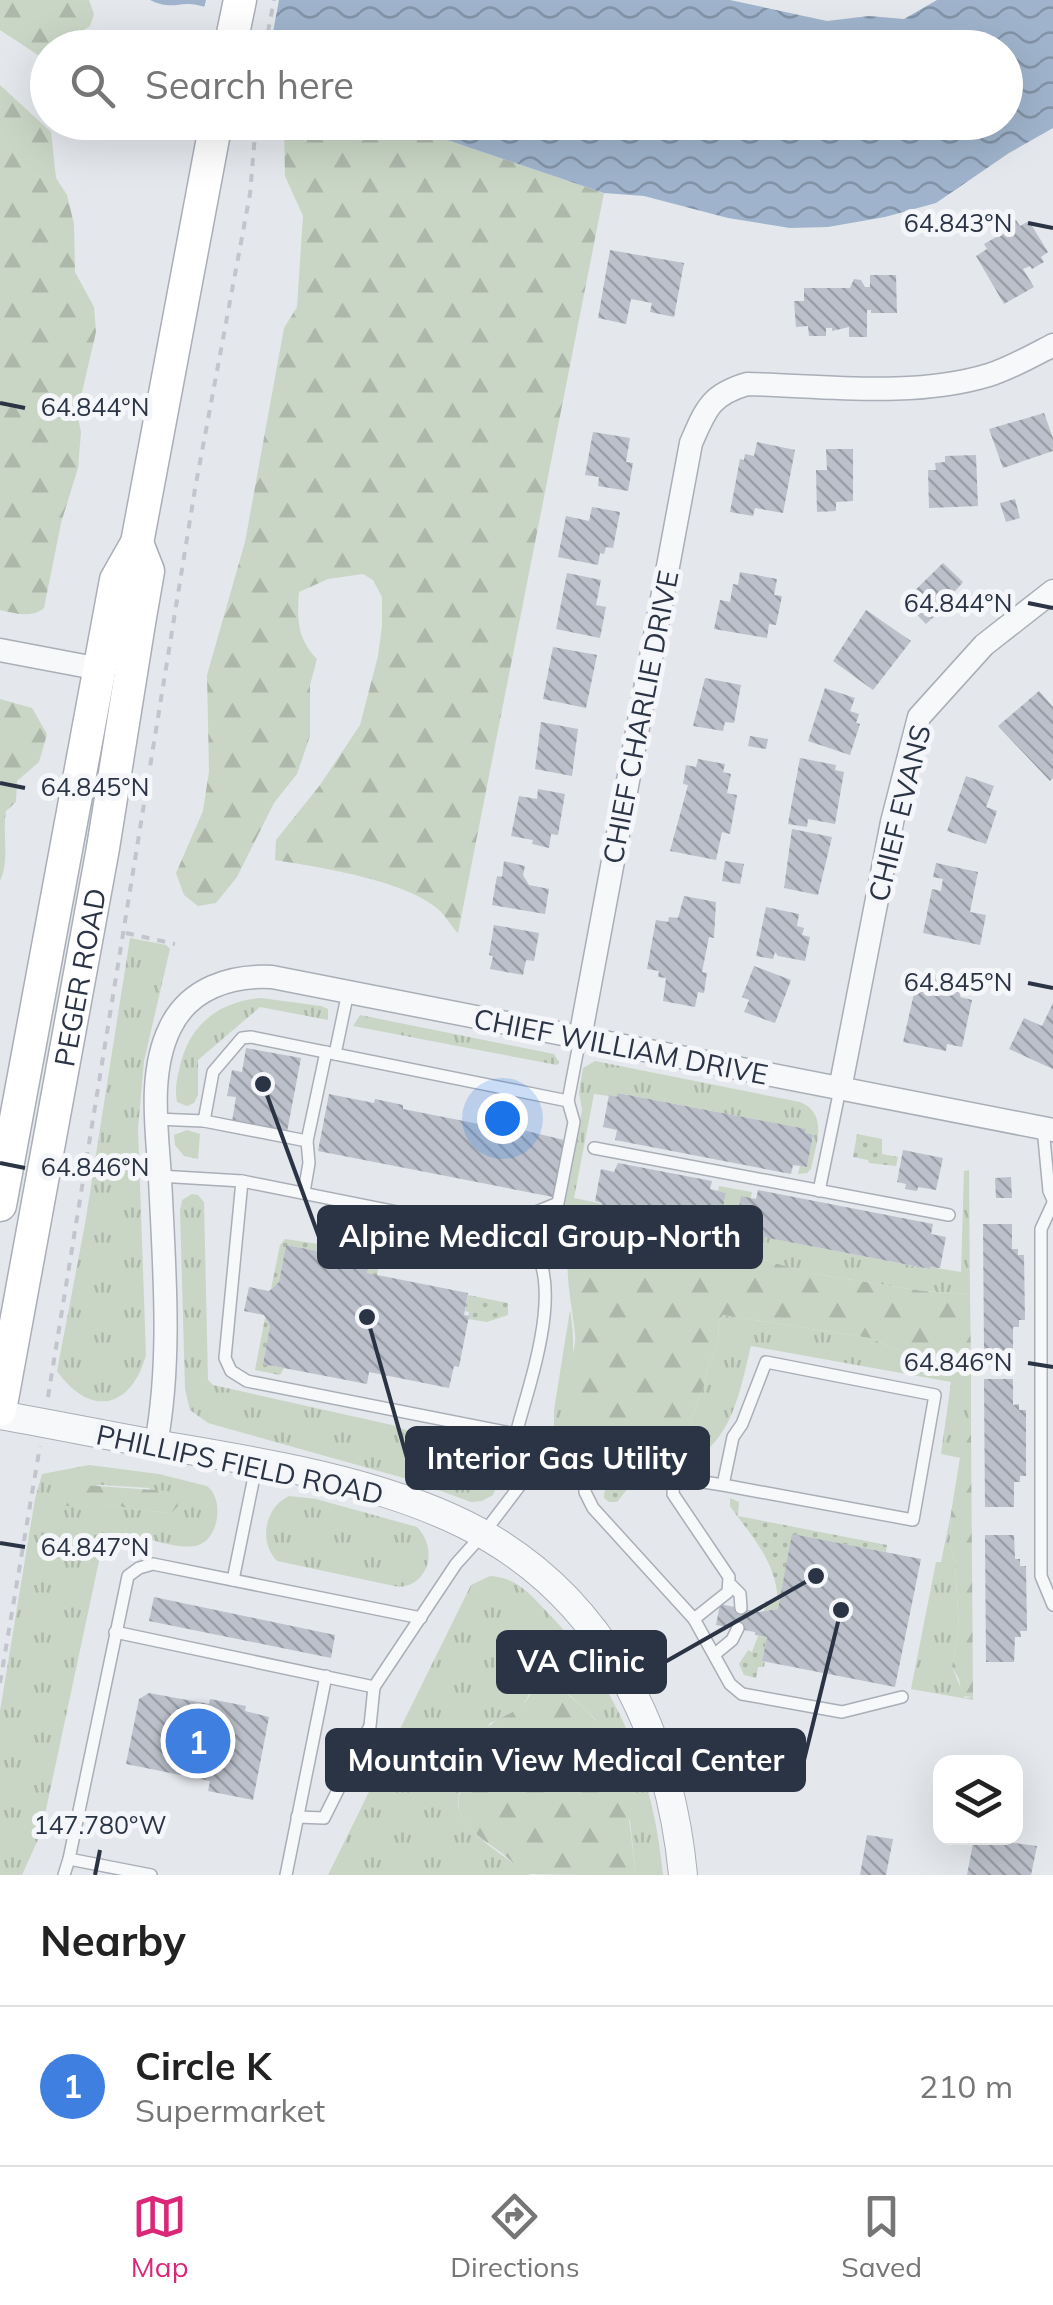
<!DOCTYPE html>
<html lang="en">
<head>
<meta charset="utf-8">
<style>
  :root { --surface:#fff; --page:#f6f6f6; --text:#222; --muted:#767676; --line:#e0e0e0; --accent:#db2777 }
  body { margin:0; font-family:Mulish,sans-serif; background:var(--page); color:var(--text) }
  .controls { position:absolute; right:30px; bottom:30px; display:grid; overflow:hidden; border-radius:20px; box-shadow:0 10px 40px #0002 }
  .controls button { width:90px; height:90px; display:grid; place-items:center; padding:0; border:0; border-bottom:2px solid var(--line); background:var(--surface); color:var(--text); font:50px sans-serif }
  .you { position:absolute; left:502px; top:1118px; width:35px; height:35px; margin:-25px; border:8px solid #fff; border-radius:50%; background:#1a73e8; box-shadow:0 0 0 15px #1a73e833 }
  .badge { display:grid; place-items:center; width:65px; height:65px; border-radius:50%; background:var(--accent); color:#fff; font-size:32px; font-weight:700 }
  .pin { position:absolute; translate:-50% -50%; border:5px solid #fff; box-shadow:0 2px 10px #0006 }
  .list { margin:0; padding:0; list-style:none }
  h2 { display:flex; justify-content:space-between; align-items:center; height:130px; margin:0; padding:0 40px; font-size:42px }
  h2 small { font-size:32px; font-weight:400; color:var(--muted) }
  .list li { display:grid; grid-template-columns:65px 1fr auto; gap:30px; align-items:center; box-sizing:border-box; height:160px; padding:0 40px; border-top:2px solid var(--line) }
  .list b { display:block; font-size:38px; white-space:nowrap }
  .list p { margin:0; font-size:32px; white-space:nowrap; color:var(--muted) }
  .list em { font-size:32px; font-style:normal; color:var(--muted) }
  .icon { flex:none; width:55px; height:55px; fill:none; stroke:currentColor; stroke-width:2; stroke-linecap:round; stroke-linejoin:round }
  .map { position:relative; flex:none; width:1053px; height:1875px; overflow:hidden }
  .search { position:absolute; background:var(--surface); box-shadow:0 10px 40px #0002; left:30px; right:30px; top:30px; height:110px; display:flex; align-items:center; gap:25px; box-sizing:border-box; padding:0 35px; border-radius:55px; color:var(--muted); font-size:38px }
  .sheet { height:290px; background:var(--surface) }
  nav { display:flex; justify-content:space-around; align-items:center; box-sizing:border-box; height:140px; border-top:2px solid var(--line); background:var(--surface); font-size:28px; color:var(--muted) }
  nav a { display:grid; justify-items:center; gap:5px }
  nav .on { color:var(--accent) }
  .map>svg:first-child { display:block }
  .grass { fill:url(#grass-tufts); fill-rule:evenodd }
  .forest { fill:url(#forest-firs) }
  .park { fill:url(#park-dots) }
  .water { fill:url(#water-waves) }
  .pier { fill:#e4e7ec }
  .building { fill:url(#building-back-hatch) }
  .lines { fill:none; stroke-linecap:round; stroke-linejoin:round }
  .service-casing { stroke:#a9aeb7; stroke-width:14 }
  .minor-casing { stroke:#a9aeb7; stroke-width:25 }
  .tertiary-casing { stroke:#a9aeb7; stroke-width:30 }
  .secondary-casing { stroke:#a9aeb7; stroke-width:35 }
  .path { stroke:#c2c5cb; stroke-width:4; stroke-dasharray:8 8; stroke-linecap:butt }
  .service { stroke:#f7f8fa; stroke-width:11 }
  .minor { stroke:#f7f8fa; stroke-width:22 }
  .tertiary { stroke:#f7f8fa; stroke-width:28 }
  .secondary { stroke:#fff; stroke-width:32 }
  .ticks { fill:none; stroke:#2b3445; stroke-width:4 }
  .labels { text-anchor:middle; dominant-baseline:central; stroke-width:10; stroke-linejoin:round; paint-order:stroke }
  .street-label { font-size:28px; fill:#2b3445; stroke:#f4f6f9 }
  .ticks-label { font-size:25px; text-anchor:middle; fill:#2b3445; stroke:#f4f6f9; stroke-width:10; stroke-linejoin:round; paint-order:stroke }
  .leader { fill:none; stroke:#2b3445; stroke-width:4 }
  .callout-dot { fill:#2b3445; stroke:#f4f6f9; stroke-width:4 }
  .callout { fill:#2b3445; stroke:#2b3445; stroke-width:4 }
  .callout-label { font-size:30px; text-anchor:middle; font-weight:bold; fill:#fff }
</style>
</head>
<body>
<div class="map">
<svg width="1053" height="1875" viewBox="0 0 1053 1875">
  <defs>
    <pattern id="grass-tufts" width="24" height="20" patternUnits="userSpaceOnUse" patternTransform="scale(2.5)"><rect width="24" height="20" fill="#c9d6c5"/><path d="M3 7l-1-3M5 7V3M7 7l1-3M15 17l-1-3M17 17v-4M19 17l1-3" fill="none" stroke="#adb8ab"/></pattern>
    <pattern id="forest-firs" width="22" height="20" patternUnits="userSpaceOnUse" patternTransform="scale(2.5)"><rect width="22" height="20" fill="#c9d6c5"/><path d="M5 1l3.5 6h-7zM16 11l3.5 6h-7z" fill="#adb8ab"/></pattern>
    <pattern id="park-dots" width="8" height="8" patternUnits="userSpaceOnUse" patternTransform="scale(2.5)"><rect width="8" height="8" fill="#c9d6c5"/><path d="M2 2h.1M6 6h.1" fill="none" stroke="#adb8ab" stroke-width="1.8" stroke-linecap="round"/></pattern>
    <pattern id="water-waves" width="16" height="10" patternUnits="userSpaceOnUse" patternTransform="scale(2.5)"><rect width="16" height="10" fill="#9fb4cc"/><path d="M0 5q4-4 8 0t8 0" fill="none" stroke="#8293a7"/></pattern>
    <pattern id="building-back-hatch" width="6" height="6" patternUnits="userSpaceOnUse" patternTransform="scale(2.5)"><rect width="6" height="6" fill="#bbc0ca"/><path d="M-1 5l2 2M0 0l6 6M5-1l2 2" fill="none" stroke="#989da6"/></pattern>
  </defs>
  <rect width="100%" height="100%" fill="#e4e7ec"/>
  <g class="grass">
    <path d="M130 938 166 945 170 949 144 1061 138 1128 146 1355C131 1410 89 1417 57 1371L85 1224Z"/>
    <path d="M261 998 321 1006 328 1009V1020L260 1007 198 1060V1095L194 1103 187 1106 177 1102C175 1092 176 1081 179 1071 187 1027 216 1002 261 998Z"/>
    <path d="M360 1015 554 1054 559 1062 557 1065 353 1026Z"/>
    <path d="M595 1061 800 1102C829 1114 816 1144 811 1169L807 1173 798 1174 800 1166 807 1167 813 1136 805 1133V1129L619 1093 617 1097 594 1094 574 1198 709 1226 719 1225 726 1193 718 1191 719 1186 752 1192 744 1233 929 1269 930 1267 961 1272 964 1171 969 1170 970 1294 923 1291 809 1273 709 1244H670L611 1226 573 1232 568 1244 569 1222 563 1210 582 1110 579 1092 583 1068Z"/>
    <path d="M187 1130 200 1134 198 1159 184 1156 175 1145 174 1135Z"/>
    <path d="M192 1194 198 1195 204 1202 208 1380 213 1385 392 1425 494 1462 500 1477 493 1495 482 1501 471 1502 411 1480 208 1423 190 1410 185 1389 180 1210 182 1200Z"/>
    <path d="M570 1310C580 1363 560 1409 602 1452L569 1443 550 1445 548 1440 554 1437V1410Z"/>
    <path d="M723 1315 870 1338 901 1351 971 1364V1434H968L961 1458 941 1454 951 1382 751 1346C740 1390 733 1441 687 1464L656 1459 677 1456 705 1383C705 1366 715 1356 718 1340 720 1329 716 1325 723 1315Z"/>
    <path d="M89 1465 159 1474 207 1486C225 1499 219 1542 195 1546 157 1551 129 1516 99 1561L41 1833 22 1875H0V1711L35 1499 42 1474ZM102 1485 149 1488 171 1513 129 1509 117 1505 68 1507 89 1486Z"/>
    <path d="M289 1496 316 1499 417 1527C437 1547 431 1584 399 1587L277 1561C258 1541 265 1507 289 1496Z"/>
    <path d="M951 1513 950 1546 955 1562 959 1628 952 1667 965 1698 973 1697V1700L911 1689 936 1562H941Z"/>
    <path d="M490 1576C516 1577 530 1594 547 1612 619 1685 653 1774 663 1875H636L630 1822 595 1719C577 1698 551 1686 542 1660H522C543 1692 523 1713 490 1723 481 1738 478 1751 472 1767 468 1779 457 1790 458 1804 458 1830 511 1860 530 1875H328L471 1585Z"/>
  </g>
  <g class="forest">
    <path d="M0 0H89L94 14 90 26 76 35 68 47 48 48 47 57 38 55 0 30Z"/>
    <path d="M0 85 51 132 56 178 67 195 74 224 75 272 94 307 96 332 77 414 81 432 78 468 61 523 44 608C31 619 15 613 0 610Z"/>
    <path d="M284 123H397L604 193 458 933C451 926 445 915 438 909 404 880 319 867 275 860L276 840 320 785 360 725 378 656 382 626V597L373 580 363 574 328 579 299 592C297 620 297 638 317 659L310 685V736L297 774 274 803 237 877 216 903 198 906 184 895 176 873 203 811 209 771 207 675 245 542 284 328 297 307 303 216 285 176Z"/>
    <path d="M0 699 32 708 47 734 39 762 17 781 16 802 6 811C2 834 10 860 0 881Z"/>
    <path d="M611 1226 670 1244H709L809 1273 923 1291 970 1294 971 1364 901 1351 870 1338 723 1315C716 1325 720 1329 718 1340 715 1356 705 1366 705 1383L677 1456C652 1464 628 1450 602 1452 593 1443 579 1426 576 1413 575 1408 571 1371 572 1366 572 1356 576 1345 575 1334 572 1303 561 1262 573 1232Z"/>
    <path d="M968 1434H971L973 1697 962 1696 959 1679 952 1667 959 1628 955 1562 950 1546 951 1513 962 1445Z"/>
    <path d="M69 1484 168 1491 176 1496 178 1506 171 1513 129 1509 117 1505 76 1508 59 1504 54 1496 59 1487Z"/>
    <path d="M530 1646C539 1656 542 1669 550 1678 563 1694 583 1703 595 1720 626 1764 629 1823 636 1875 618 1875 541 1875 529 1874 519 1870 508 1857 499 1851 480 1837 451 1821 460 1793 463 1783 470 1775 473 1765 476 1755 475 1745 481 1736 492 1715 522 1716 531 1692 538 1676 522 1665 523 1649Z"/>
  </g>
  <g class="park">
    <path d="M857 1134 882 1139V1154L898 1157 896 1166 869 1163 868 1160 853 1157Z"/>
    <path d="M285 1239 325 1245 329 1253 286 1245 279 1282 271 1289 280 1245Z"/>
    <path d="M339 1248 373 1255 379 1262 377 1275 367 1273 370 1262 333 1254Z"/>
    <path d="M468 1295 508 1303V1315L487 1322 468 1319 469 1312 465 1311Z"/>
    <path d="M265 1318 270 1326 263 1364 284 1368 280 1375 255 1370Z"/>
    <path d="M621 1477 633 1482 617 1502H609L604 1498C603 1487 612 1479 621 1477Z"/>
    <path d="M730 1498 739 1502 738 1516 887 1545 886 1552 793 1535 778 1609 764 1611 765 1601H778C776 1561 752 1537 730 1506Z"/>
    <path d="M758 1636 767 1637 762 1661 765 1662 764 1667H758L756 1678 744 1675 739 1664 748 1650 752 1652Z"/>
  </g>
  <path class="water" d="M150 0H730L827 21 869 16 904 19 937 0H1053V128L1009 153 936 203 885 217 828 227 790 228 728 218 644 196 604 193 397 123 1006 122V48L274 47C250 30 227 11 197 5 177 1 173 11 150 0Z"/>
  <path class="pier" d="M206 0H279L270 48 231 22 203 12Z"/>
  <g class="building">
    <path d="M1016 220 1020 226 1029 221 1048 252 1041 257 1044 262 1032 269 1030 266 1023 269 1034 287 1004 304 976 256 987 249 984 244 998 236 995 232Z"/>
    <path d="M610 250 684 263 674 317 650 312 652 303 631 299 626 324 598 318Z"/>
    <path d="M870 275H896L897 313H871V310H867V337H849V327L832 331V328H826V336H809L808 326 796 327 794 301H804V288H850L854 279 861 280 865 287H870Z"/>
    <path d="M1044 413 1053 438V451L1003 468 989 429Z"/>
    <path d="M593 432 630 438 626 462 633 463 628 491 598 486 599 477 585 475Z"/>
    <path d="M757 442 795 450 783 513 755 508 753 516 730 512 740 459 744 460 745 454 754 456Z"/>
    <path d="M826 449H853V501L836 502V511L817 512 816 470H827Z"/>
    <path d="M976 455 978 506 929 508 928 470H936L935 463 945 462V456Z"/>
    <path d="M1015 499 1020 518 1006 522 1000 503Z"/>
    <path d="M592 507 620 512 613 548 606 547 604 554 600 553 598 565 558 557 566 516 589 521Z"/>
    <path d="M943 563 963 582 949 598 951 601 926 624 904 601Z"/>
    <path d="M740 572 777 579 774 595 782 596 776 625 769 624 767 638 714 629 720 600 730 602 733 584 738 585Z"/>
    <path d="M567 573 601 580 596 605 606 607 600 638 556 629Z"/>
    <path d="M866 610 911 641 873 690 833 661Z"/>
    <path d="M553 647 597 655 586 708 543 699Z"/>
    <path d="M705 678 741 685 734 723 725 722 723 731 693 726Z"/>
    <path d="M825 688 855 698 850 711 859 714 856 723 860 724 850 755 808 741Z"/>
    <path d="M1039 691 1053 707V778L1050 781 998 726Z"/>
    <path d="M541 722 578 729 572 776 535 769Z"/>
    <path d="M750 736 768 739 766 749 748 746Z"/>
    <path d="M800 758 836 765 835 770 844 772 835 824 808 819 807 827 788 824Z"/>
    <path d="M698 759 725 764 723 772 731 774 727 793 737 795 730 834 722 832 716 860 670 851 688 785 683 784 686 765 696 767Z"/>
    <path d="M966 776 994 786 986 807 997 811 986 844 947 831Z"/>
    <path d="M538 789 565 794 558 835 551 834 549 848 532 844 533 840 511 836 519 796 537 799Z"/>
    <path d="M792 829 832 837 818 895 784 888Z"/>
    <path d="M504 861 525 866 523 875 529 885 549 889 545 914 492 905 497 876 502 877Z"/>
    <path d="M725 861 744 864 740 884 722 881Z"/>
    <path d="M936 863 978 872 970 912 986 915 980 945 923 933 932 889 941 891 943 879 933 877Z"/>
    <path d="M684 896 716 902 714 938 709 937 702 972 707 973 704 993 698 992 695 1007 663 1001 666 978 658 977 659 971 647 969 656 920 668 922 669 917 678 918Z"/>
    <path d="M766 907 799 914 797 926 804 928 802 935 810 937 805 961 778 956 775 952 773 959 756 956Z"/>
    <path d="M494 925 539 933 534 961 526 960 523 975 490 969 493 956 489 955Z"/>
    <path d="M754 966 791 980 775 1023 744 1012 749 1000 742 997Z"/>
    <path d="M930 974 964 980 960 997 972 1000 962 1047 947 1044 946 1051 903 1042 915 989 926 991Z"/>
    <path d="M1053 1003V1069L1009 1049 1024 1018 1042 1026Z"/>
    <path d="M246 1048 301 1058 287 1132 232 1122 236 1097 227 1096 232 1070 242 1072Z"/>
    <path d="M618 1093 806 1129 805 1133 813 1135 807 1167 793 1165 791 1174 615 1140 617 1130 603 1127 609 1095 617 1097Z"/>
    <path d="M329 1094 374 1103 375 1099 403 1105V1109L489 1126 490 1122 564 1140 553 1197 318 1151Z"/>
    <path d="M903 1150 943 1158 936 1190 918 1187 917 1191 905 1189 906 1184 897 1182Z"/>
    <path d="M618 1163 712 1181 710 1189 726 1193 719 1226 601 1206 602 1203 595 1201 601 1169 614 1172Z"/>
    <path d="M1011 1177 1012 1198H996L995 1178Z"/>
    <path d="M758 1190 933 1224 931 1234 946 1237 940 1268 930 1267V1269L743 1233 735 1229 741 1196 756 1199Z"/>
    <path d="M983 1224H1012V1249H1018V1255H1024L1025 1320H1019V1327H1013V1351H984Z"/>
    <path d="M286 1245 370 1261 367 1273 468 1293 464 1315 469 1316 459 1367 454 1366 449 1388 369 1372 367 1384 263 1364 270 1326 264 1315 244 1311 249 1287 269 1291 279 1282Z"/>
    <path d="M984 1379H1013V1405L1019 1404V1410H1026V1476H1020V1482H1014V1507H985Z"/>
    <path d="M792 1534 921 1559 895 1687 762 1661 767 1637 755 1635V1632L716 1625 720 1604 759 1612 778 1609Z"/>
    <path d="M985 1535H1014L1015 1559H1020V1566H1026L1027 1631H1020L1021 1637H1015L1014 1662H986Z"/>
    <path d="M154 1597 335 1635 331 1658 149 1621Z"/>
    <path d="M149 1693 209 1704 210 1699 246 1706 245 1711 269 1717 253 1800 208 1791 210 1781 126 1764 139 1699Z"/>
    <path d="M867 1835 893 1839 886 1875H860Z"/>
    <path d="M974 1838 1037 1846 1031 1875H967Z"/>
  </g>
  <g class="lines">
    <g class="service-casing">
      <g id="service">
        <path d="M335 1054 348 992"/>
        <path d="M155 1119 204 1121 213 1072 242 1038 251 1037 568 1101 580 1038"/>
        <path d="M204 1121 307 1141"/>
        <path d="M1043 1128 1049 1191 1053 1200"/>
        <path d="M594 1148 949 1215"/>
        <path d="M159 1176 242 1181 225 1358 231 1371 247 1381 516 1434 538 1472"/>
        <path d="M242 1181 527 1238C568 1281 529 1383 516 1434"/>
        <path d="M819 1191 840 1089"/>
        <path d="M304 1192 309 1163 307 1141 326 1052"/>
        <path d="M1053 1203 1041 1229V1576L1053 1605"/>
        <path d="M527 1238 531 1214 558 1203 574 1122 568 1101"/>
        <path d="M588 1466 585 1492 593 1508 694 1619 728 1592 729 1577 673 1494 674 1478"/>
        <path d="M233 1580 257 1462"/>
        <path d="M731 1585 740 1594 741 1608"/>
        <path d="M694 1619 730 1684 742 1694 842 1712 902 1697"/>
        <path d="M115 1632 374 1687"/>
        <path d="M715 1654 732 1640 738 1628"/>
        <path d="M297 1817 324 1818 370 1726 374 1687 456 1564 483 1534 521 1484 549 1464 567 1461 723 1485 913 1520 935 1395 766 1362 742 1424 733 1437 723 1485"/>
        <path d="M64 1875 69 1859"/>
        <path d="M151 1875 69 1859 128 1576 139 1568 153 1564 421 1618"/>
        <path d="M286 1875 326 1676"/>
      </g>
    </g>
    <g class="minor-casing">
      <g id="minor">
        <path d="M0 650 100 669"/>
        <path d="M580 1038 691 443C706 409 710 395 747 384 826 386 913 398 989 375 1011 368 1032 356 1053 345"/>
        <path d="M840 1089 892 822 919 717 984 645 1053 591"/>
        <path d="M156 1444C172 1358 164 1266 160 1178 157 1130 148 1073 170 1028 189 988 231 975 272 977L1053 1130"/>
      </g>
    </g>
    <g class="tertiary-casing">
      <path id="tertiary" d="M0 1415C57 1425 114 1437 172 1447 267 1463 377 1481 464 1524 602 1592 669 1728 683 1875"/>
    </g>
    <g class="secondary-casing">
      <g id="secondary">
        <path d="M230 48 240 0"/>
        <path d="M0 1205 116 580 137 543 216 122"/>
        <path id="s1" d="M0 1410 103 848 139 623 148 571 137 543"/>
      </g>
    </g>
    <g class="path">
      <path d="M265 48 274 0"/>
      <path d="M126 933 175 944"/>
      <path d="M48 1397 195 489 250 194 256 122"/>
      <path d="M0 1683 40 1446"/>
    </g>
    <use href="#service" class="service"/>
    <use href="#minor" class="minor"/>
    <use href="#tertiary" class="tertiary"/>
    <use href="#secondary" class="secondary"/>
  </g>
  <path class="ticks" d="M1028 223 1053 228M0 403 25 408M1028 603 1053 608M0 783 25 788M1028 983 1053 988M0 1163 25 1168M1028 1363 1053 1367M0 1543 25 1547M95 1875 100 1850"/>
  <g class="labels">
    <g class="street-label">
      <text transform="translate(640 717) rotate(-79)">CHIEF CHARLIE DRIVE</text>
      <text transform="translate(899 813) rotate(-76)">CHIEF EVANS</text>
      <text stroke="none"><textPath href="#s1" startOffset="440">PEGER ROAD</textPath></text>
      <text transform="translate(621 1046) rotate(11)">CHIEF WILLIAM DRIVE</text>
      <text transform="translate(240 1464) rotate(12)">PHILLIPS FIELD ROAD</text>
    </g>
  </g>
  <g class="ticks-label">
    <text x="958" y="232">64.843°N</text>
    <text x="95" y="416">64.844°N</text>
    <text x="958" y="612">64.844°N</text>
    <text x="95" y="796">64.845°N</text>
    <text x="958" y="991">64.845°N</text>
    <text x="95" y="1176">64.846°N</text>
    <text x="958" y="1371">64.846°N</text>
    <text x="95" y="1556">64.847°N</text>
    <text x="100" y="1834">147.780°W</text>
  </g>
  <path class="leader" d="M263 1084L319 1237M367 1317L407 1458M816 1576L665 1662M841 1610L804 1760"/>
  <g class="callout-dot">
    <circle cx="263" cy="1084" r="10"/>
    <circle cx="367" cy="1317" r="10"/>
    <circle cx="816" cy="1576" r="10"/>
    <circle cx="841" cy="1610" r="10"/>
  </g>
  <g class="callout">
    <rect x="319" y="1207" width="442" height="60" rx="10"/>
    <rect x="407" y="1428" width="301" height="60" rx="10"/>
    <rect x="498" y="1632" width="167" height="60" rx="10"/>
    <rect x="327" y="1730" width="477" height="60" rx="10"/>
  </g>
  <g class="callout-label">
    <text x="540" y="1247">Alpine Medical Group-North</text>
    <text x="557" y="1469">Interior Gas Utility</text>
    <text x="581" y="1672">VA Clinic</text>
    <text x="566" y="1771">Mountain View Medical Center</text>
  </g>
</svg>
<div class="controls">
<button><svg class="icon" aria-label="layers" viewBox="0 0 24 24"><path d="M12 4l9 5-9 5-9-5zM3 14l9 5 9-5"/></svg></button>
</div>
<div class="you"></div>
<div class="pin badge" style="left:198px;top:1741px;background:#3f7fe0">1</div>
<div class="search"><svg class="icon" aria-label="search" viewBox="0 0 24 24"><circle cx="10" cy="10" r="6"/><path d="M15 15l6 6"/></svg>Search here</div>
</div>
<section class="sheet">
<h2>Nearby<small></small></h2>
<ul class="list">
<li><span class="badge" style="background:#3f7fe0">1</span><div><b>Circle K</b><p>Supermarket</p></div><em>210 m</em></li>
</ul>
</section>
<nav>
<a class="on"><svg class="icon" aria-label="map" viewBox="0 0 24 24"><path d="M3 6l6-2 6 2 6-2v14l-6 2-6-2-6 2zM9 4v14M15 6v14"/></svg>Map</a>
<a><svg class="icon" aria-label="directions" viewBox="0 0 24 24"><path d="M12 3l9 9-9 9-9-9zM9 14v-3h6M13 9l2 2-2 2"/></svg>Directions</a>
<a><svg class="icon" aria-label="saved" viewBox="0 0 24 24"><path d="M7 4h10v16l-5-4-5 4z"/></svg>Saved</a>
</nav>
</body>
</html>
